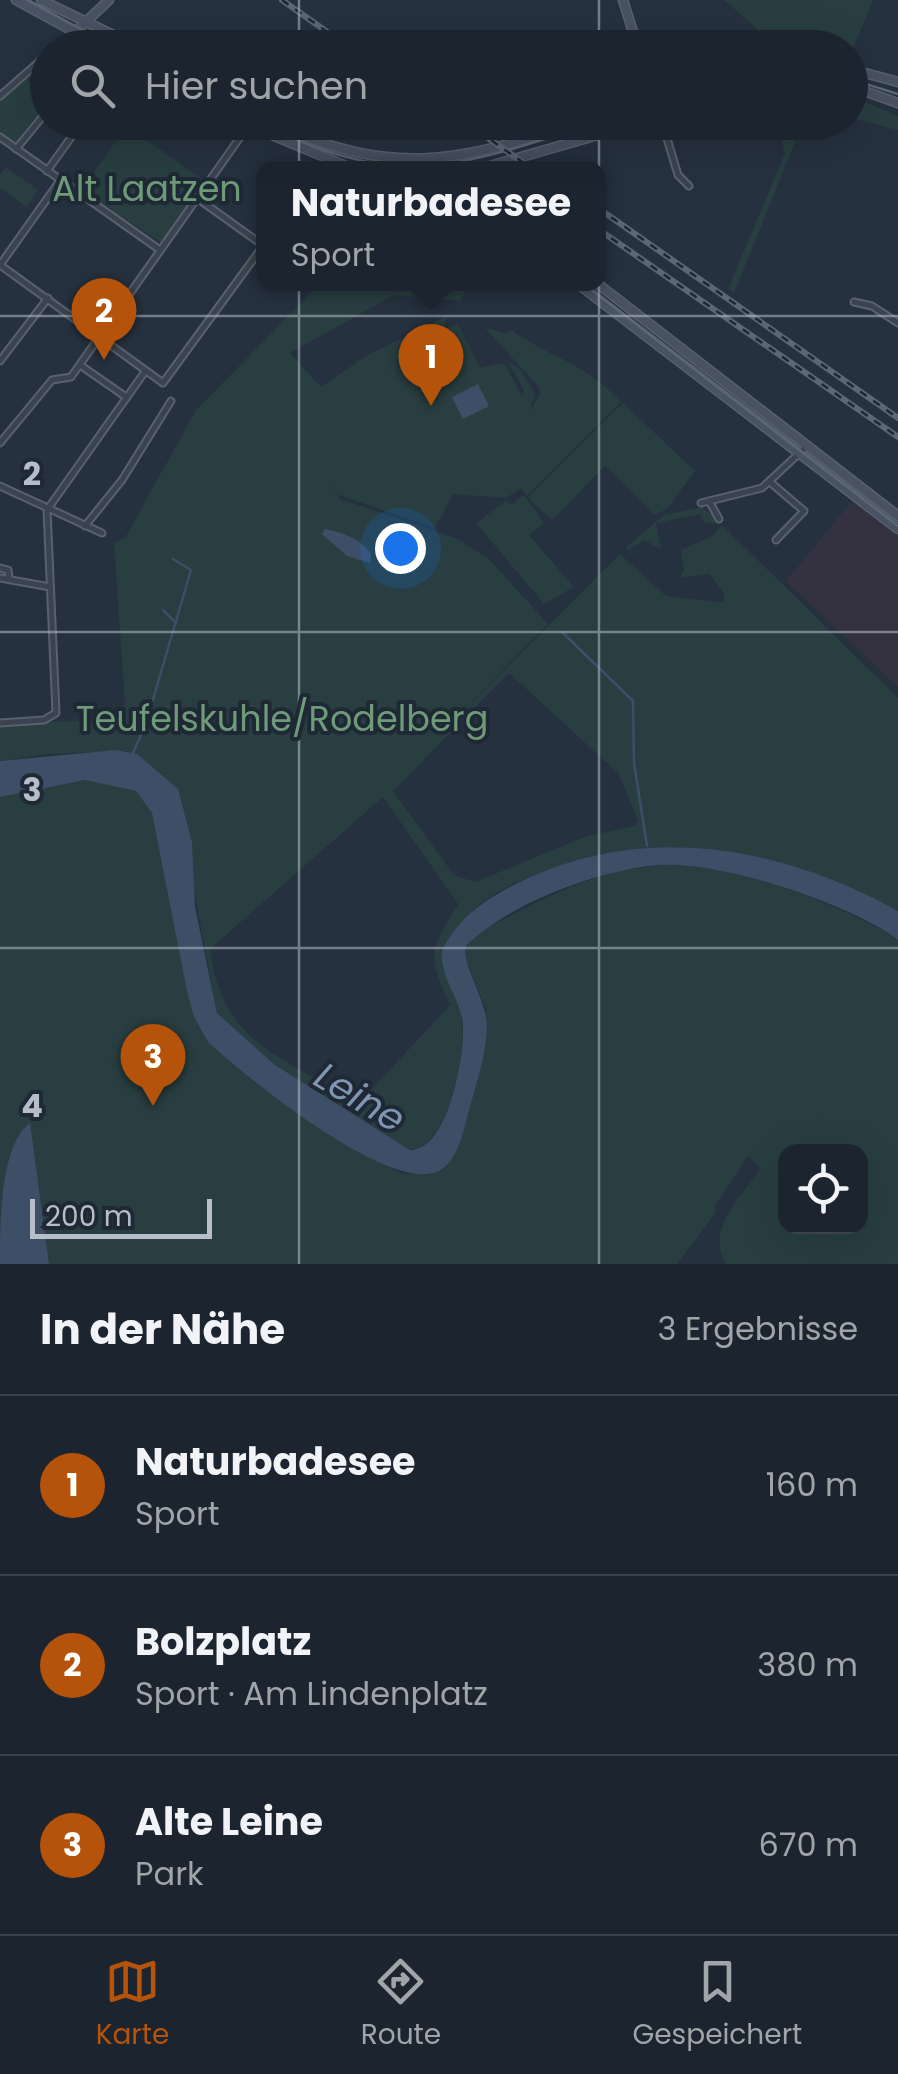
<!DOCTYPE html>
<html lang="de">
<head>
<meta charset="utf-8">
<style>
  :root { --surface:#1c252f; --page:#252d37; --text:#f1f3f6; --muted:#a0a5aa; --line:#3a424b; --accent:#b45309 }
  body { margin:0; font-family:Poppins,sans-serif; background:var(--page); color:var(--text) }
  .controls { position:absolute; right:30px; bottom:30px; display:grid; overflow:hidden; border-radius:20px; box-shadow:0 10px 40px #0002 }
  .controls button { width:90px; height:90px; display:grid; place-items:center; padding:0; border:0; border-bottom:2px solid var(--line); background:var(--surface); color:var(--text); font:50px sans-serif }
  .scale { position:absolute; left:30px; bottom:25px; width:182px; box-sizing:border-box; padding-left:10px; border:5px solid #b7beca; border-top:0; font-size:28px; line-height:35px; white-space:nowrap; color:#b7beca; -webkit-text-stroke:8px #1f2835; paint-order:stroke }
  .you { position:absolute; left:400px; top:548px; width:35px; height:35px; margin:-25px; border:8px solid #fff; border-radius:50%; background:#1a73e8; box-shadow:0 0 0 15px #1a73e833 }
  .badge { display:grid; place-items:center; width:65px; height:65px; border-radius:50%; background:var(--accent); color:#fff; font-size:32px; font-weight:700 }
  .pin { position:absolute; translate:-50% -82px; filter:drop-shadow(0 2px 5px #0008) }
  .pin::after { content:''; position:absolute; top:52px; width:35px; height:30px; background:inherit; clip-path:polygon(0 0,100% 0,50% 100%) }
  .popup { position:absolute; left:256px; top:161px; width:350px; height:130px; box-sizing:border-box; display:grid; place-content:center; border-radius:20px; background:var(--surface); filter:drop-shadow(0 2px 8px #0005); font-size:32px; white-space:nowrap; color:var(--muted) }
  .popup b { font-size:38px; color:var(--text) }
  .popup::after { content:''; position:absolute; left:50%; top:100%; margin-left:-20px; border:20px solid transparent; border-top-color:var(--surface) }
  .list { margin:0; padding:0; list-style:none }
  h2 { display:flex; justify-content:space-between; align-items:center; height:130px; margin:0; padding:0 40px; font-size:42px }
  h2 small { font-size:32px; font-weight:400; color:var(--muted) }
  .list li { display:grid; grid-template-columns:65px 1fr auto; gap:30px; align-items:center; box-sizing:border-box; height:180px; padding:0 40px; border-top:2px solid var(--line) }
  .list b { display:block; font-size:38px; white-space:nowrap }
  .list p { margin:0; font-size:32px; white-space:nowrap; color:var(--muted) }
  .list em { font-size:32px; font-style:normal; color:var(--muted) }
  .icon { flex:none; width:55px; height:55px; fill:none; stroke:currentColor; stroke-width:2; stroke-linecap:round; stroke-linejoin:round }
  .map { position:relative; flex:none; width:898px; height:1264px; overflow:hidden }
  .search { position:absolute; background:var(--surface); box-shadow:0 10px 40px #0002; left:30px; right:30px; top:30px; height:110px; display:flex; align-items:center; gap:25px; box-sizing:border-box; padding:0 35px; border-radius:55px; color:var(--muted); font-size:38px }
  .sheet { height:670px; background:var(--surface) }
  nav { display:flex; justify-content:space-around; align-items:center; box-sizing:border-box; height:140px; border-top:2px solid var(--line); background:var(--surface); font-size:28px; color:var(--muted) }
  nav a { display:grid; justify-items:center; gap:5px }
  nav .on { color:var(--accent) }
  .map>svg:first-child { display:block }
  .medical { fill:#343241 }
  .green { fill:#283e40; fill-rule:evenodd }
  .water { fill:#3c4f67 }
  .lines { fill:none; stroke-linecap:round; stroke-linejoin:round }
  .stream { stroke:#3c4f67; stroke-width:2.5 }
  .street-casing { stroke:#58616d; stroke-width:9 }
  .secondary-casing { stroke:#58616d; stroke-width:11 }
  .street { stroke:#3a434f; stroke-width:5 }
  .secondary { stroke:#485262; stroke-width:8 }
  .tram { stroke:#5c6776; stroke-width:2.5 }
  .rail-casing { stroke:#5c6776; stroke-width:6 }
  .rail { stroke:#1f2835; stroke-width:2.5; stroke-dasharray:8; stroke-linecap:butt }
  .grid { fill:none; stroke:#b7beca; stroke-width:2.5; stroke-opacity:0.55 }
  .labels { text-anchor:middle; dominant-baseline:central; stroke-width:8; stroke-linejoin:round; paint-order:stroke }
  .park-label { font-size:35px; fill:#6f9a78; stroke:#1f2835 }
  .water-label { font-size:38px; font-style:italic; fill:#7f95b0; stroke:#1f2835 }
  .grid-label { font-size:32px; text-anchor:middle; font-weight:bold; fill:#b7beca; stroke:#1f2835; stroke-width:8; stroke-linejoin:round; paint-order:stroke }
</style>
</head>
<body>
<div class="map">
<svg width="898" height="1264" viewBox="0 0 898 1264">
  <rect width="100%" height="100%" fill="#26313f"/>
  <path class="medical" d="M853 500 898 535V687L786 581Z"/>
  <g class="green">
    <path d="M724 0H873L851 54 850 48 778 47Z"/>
    <path d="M25 77 47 96V110L42 116 38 114 18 139 21 142 17 147 0 135V98Z"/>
    <path d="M850 96 898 116V130L851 118Z"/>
    <path d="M777 123H803L734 293 728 289 785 153Z"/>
    <path d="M126 126 208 183 164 245 121 216 117 220 110 215 113 210 83 189Z"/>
    <path d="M6 167 38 190 27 207 0 188V175Z"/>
    <path d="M320 284H468L460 301 394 295 290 353 321 387 366 356 447 316 444 329 458 324 480 368 504 363 522 396 524 390 507 361 521 370 535 394 529 412 541 393 537 385 485 328 506 333 510 329C552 360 581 359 621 402L527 496 521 488 506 498 453 494 435 528 336 494 324 476 340 499 456 538 489 559 548 624 451 723 620 554 666 596 724 603V593L709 574 680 578 684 570 681 550 714 535 722 525 898 698V911C781 850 669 824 543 872 485 894 461 908 443 968 452 984 460 1001 462 1020 467 1055 450 1133 417 1150L400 1147 275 1065 217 1013 193 884 127 751 49 754 0 761V725L126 718 114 543 125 538 196 410ZM509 673 618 773 638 820 634 826 587 836 475 882 454 875 393 791ZM383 797 458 904C430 952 426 952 450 1005L359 1103C286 1057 222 1047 210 949Z"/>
    <path d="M623 403 695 471 666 510 654 514 605 466 552 520 528 498Z"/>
    <path d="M524 495 544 523 529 535 574 587 544 604 476 523 507 500 510 505Z"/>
    <path d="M702 507 717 520 713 524 703 522 701 514 656 523 661 549 644 540 629 550 626 547 664 515Z"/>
    <path d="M85 780 136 791 152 813 194 1017 271 1092 356 1151 403 1174 437 1171 453 1157 463 1130 487 1025 486 1009 463 953C473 931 503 920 523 909 566 887 612 869 661 865 724 861 846 905 898 940V1264H726C705 1229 740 1198 761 1169L748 1156 715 1206 716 1212 677 1264H0V797ZM786 1152H860V1226H786Z"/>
  </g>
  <g class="water">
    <path d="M478 384 489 406 463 419 452 397Z"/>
    <path d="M325 529C344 533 360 538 371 554L370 563 347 556 322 534Z"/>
    <path d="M116 750 137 754 178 789 192 842 195 907 217 1013 275 1065 410 1150C448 1151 465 1055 463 1025 461 999 439 976 442 951 460 914 489 897 526 879 649 822 783 847 898 911V940C851 904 721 861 660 865 601 869 507 904 466 946 460 961 487 1001 487 1025 487 1052 477 1081 470 1107 464 1127 460 1156 442 1169 396 1201 244 1075 208 1042L194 1017 187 991 152 813 136 791 85 780 0 797V761Z"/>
    <path d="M30 1123 49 1264H0C0 1221 0 1145 30 1123Z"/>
  </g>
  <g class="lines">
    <g class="stream">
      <path d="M163 610 176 623"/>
      <path d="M562 632 633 701 634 763 647 846"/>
      <path d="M149 713 191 570 173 559"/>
      <path d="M133 753 141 735"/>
    </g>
    <g class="street-casing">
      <g id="street">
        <path d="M55 48 74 33"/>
        <path d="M0 96 48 54"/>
        <path d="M662 122 678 175 689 186"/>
        <path d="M0 137 160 250"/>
        <path d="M16 149 48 110"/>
        <path d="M47 171 82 122"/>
        <path d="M197 198 264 246"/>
        <path d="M0 265 163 383 263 246"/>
        <path d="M0 265 59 182"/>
        <path d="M854 302 872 306 898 323"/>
        <path d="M0 361 48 298"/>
        <path d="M80 365 126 397"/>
        <path d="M0 443 52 380 71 377 248 126"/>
        <path d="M770 482 804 511 776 540"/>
        <path d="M0 486 102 533"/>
        <path d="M709 501 719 519"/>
        <path d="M701 503 762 488 807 446"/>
        <path d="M85 526 122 480 171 401"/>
        <path d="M0 568 8 570 9 578"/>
        <path d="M0 578 50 587"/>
        <path d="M0 723 44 720 56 713 47 510 144 373"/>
      </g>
    </g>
    <g class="secondary-casing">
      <g id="secondary">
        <path d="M16 0 104 48"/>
        <path d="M41 0 140 48"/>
        <path d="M623 0 638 48"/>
        <path d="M74 33 109 0"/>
        <path d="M850 69 898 82"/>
        <path d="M850 86 898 103"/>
        <path d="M241 122 351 168"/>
        <path d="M272 122C386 177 461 164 576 122"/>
        <path d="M483 168 643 122"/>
        <path d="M578 284 898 529"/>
        <path d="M598 284 898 516"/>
      </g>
    </g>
    <use href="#street" class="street"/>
    <use href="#secondary" class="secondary"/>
    <g class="tram">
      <path d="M28 0 115 48"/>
      <path d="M850 79 898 94"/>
      <path d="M258 122C401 193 456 167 598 122"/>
      <path d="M584 284 898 526"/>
    </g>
    <g class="rail-casing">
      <g id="rail">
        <path d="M282 0 350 48"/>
        <path d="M465 122 531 168"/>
        <path d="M598 208 898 418"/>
        <path d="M598 229 898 437"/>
      </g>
    </g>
    <use href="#rail" class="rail"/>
  </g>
  <path class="grid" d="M299 0V48M599 0V48M299 122V1264M599 122V1264M0 316H898M0 632H898M0 948H898"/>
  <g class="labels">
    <g class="park-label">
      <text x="147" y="188">Alt Laatzen</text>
      <text x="282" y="718">Teufelskuhle/Rodelberg</text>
    </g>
    <g class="water-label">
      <text transform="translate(360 1097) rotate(31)">Leine</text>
    </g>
  </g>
  <g class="grid-label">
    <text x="32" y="485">2</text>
    <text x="32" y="801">3</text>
    <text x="32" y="1117">4</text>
  </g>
</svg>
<div class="controls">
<button><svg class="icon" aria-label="locate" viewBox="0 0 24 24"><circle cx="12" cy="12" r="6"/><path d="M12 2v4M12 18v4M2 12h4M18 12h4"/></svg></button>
</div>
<div class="scale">200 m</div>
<div class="you"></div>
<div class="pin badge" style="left:431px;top:406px">1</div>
<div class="popup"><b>Naturbadesee</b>Sport</div>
<div class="pin badge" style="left:104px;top:360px">2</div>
<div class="pin badge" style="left:153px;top:1106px">3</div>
<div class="search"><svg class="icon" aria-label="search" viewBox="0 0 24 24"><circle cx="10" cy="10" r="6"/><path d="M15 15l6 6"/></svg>Hier suchen</div>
</div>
<section class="sheet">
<h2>In der Nähe<small>3 Ergebnisse</small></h2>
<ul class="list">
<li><span class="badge">1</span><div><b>Naturbadesee</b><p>Sport</p></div><em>160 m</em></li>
<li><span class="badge">2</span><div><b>Bolzplatz</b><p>Sport · Am Lindenplatz</p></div><em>380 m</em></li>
<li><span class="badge">3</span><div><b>Alte Leine</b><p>Park</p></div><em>670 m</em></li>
</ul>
</section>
<nav>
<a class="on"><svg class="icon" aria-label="map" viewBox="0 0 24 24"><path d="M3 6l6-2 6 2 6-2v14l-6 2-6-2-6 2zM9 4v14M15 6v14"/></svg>Karte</a>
<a><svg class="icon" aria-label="directions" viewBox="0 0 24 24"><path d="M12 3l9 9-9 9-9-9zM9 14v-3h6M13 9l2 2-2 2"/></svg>Route</a>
<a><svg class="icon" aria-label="saved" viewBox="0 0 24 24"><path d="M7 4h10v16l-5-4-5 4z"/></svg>Gespeichert</a>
</nav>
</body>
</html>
